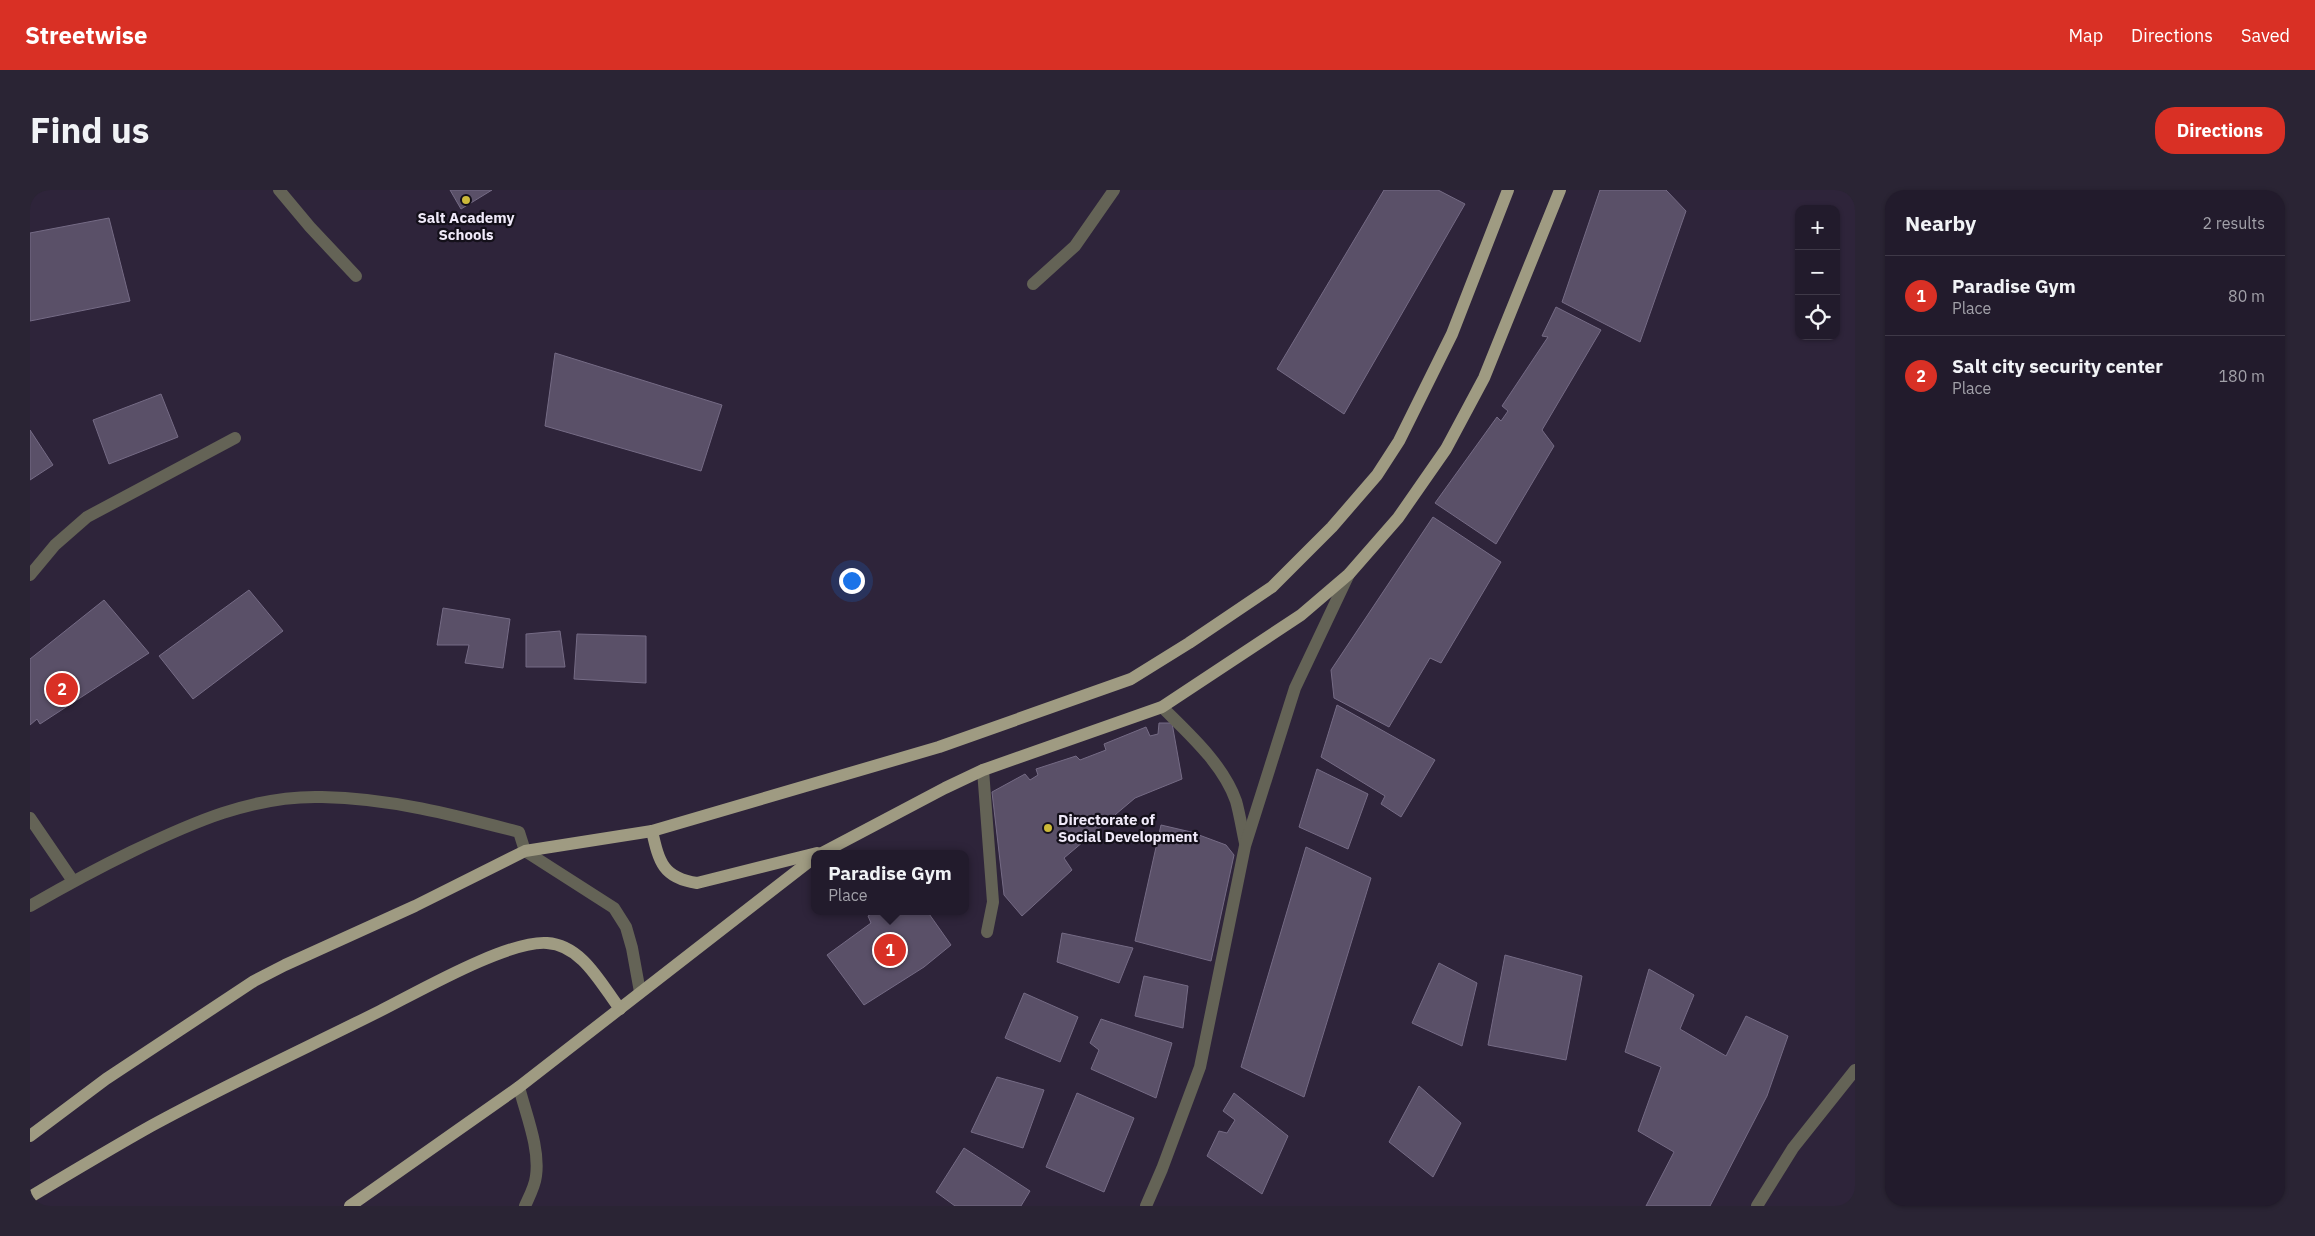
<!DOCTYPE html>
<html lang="en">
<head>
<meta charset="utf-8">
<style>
  :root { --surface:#221b2c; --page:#2a2434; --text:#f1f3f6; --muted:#a2a1a9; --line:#3f3948; --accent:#d93025 }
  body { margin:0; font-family:"IBM Plex Sans",sans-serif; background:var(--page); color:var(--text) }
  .controls { position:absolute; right:15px; top:15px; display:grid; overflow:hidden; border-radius:10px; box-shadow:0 1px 4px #0004 }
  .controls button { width:45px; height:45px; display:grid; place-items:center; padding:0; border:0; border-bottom:1px solid var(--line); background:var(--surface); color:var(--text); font:25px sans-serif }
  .you { position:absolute; left:821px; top:390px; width:18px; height:18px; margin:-12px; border:4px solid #fff; border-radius:50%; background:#1a73e8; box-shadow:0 0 0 8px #1a73e833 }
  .badge { display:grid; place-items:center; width:32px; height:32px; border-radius:50%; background:var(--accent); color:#fff; font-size:16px; font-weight:700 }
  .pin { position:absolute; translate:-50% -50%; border:2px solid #fff; box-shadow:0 1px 5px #0006 }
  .popup { position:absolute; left:781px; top:660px; width:158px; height:65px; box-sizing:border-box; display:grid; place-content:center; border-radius:10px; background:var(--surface); filter:drop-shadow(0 1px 4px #0005); font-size:16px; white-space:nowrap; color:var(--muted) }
  .popup b { font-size:19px; color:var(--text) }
  .popup::after { content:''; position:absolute; left:50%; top:100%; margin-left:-10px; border:10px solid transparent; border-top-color:var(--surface) }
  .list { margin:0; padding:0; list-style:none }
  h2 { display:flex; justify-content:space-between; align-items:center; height:65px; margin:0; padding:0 20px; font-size:21px }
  h2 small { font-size:16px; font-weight:400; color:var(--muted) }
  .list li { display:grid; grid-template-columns:32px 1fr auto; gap:15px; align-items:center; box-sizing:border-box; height:80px; padding:0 20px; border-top:1px solid var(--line) }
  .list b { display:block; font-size:19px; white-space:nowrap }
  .list p { margin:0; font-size:16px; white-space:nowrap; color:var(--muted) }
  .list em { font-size:16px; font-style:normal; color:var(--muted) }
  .icon { flex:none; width:28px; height:28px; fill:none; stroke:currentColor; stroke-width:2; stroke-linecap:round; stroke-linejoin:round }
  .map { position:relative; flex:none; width:1825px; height:1016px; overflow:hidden; border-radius:20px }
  header { display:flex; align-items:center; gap:30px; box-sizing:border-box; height:70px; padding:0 25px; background:var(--accent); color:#fff }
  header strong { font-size:24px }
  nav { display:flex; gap:28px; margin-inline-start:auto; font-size:18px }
  .intro { display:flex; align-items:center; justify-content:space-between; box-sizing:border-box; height:120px; padding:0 30px }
  h1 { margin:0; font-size:35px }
  .button { padding:12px 22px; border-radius:20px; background:var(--accent); color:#fff; font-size:18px; font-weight:700 }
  main { display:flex; gap:30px; padding:0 30px }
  aside { flex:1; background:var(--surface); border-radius:20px; box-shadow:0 1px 4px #0004 }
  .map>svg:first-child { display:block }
  .building { fill:#5a5068; stroke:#756b85 }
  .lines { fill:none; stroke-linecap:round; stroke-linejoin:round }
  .minor { stroke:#646356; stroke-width:12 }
  .major { stroke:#9f9b82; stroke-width:12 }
  .poi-dot { fill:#ccb939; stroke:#14101a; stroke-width:2 }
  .labels { text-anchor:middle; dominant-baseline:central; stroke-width:4.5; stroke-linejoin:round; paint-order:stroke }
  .poi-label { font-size:15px; font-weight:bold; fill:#f0eaf9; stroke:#14101a }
</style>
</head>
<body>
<header>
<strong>Streetwise</strong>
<nav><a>Map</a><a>Directions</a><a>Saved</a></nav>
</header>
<div class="intro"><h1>Find us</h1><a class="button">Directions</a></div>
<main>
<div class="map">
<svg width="1825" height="1016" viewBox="0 0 1825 1016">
  <rect width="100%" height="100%" fill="#2e243a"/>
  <g class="building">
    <path d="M420 0H462L431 19Z"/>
    <path d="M1354 0H1408L1435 14 1314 224 1247 179Z"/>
    <path d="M1570 0H1636L1656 21 1610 152 1532 112Z"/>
    <path d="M79 28 100 111 0 131V43Z"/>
    <path d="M1526 117 1571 140 1512 240 1524 256 1466 354 1405 313 1467 227 1471 231 1478 221 1472 216 1518 147 1512 146Z"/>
    <path d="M525 163 692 215 671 281 515 236Z"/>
    <path d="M131 204 148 247 79 274 63 230Z"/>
    <path d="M0 240 23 275 0 290Z"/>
    <path d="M1403 327 1471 372 1411 473 1400 468 1359 537 1304 508 1301 480Z"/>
    <path d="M219 400 253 441 163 509 129 466Z"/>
    <path d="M74 410 119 463 10 534 7 529 0 535V469Z"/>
    <path d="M413 418 480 429 473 478 435 473 439 455H407Z"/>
    <path d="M530 441 535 477H496V444Z"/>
    <path d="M547 444 616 446V493L544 489Z"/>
    <path d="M1307 515 1405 570 1371 627 1351 614 1355 606 1291 567Z"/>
    <path d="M1129 533H1142L1152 589 1105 608 1034 668 1042 680 992 726 974 705 962 602 995 584 1000 590 1008 585 1006 579 1046 566 1050 570 1076 560 1074 554 1116 537 1120 546 1128 544Z"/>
    <path d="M1287 579 1338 604 1318 659 1269 637Z"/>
    <path d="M1131 635 1161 642 1196 655 1204 665 1181 771 1105 751Z"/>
    <path d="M1276 657 1341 688 1274 907 1211 877Z"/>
    <path d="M846 721H897L921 755 894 777 834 815 797 765 841 733 838 726Z"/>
    <path d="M1032 743 1103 758 1089 793 1027 772Z"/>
    <path d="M1475 765 1552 786 1536 870 1458 855Z"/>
    <path d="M1409 773 1447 793 1432 856 1382 833Z"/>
    <path d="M1619 779 1664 805 1650 839 1696 866 1716 826 1758 846 1737 906 1680 1016H1616L1644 962 1608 941 1631 877 1595 862Z"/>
    <path d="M1114 786 1158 796 1153 838 1105 826Z"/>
    <path d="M994 803 1048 827 1030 872 975 848Z"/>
    <path d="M1071 829 1142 853 1126 908 1061 879 1069 860 1060 853Z"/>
    <path d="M967 887 1014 900 993 958 941 942Z"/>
    <path d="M1389 896 1431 933 1403 987 1359 952Z"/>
    <path d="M1047 903 1104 928 1074 1002 1016 977Z"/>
    <path d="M1204 903 1258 946 1232 1004 1177 966 1189 941 1197 943 1205 930 1193 921Z"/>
    <path d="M934 958 1000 1001 991 1016H925L906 1002Z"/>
  </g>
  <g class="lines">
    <g class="minor">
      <path d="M249 0 280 37 326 86"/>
      <path d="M1003 94 1045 56 1084 0"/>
      <path d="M0 385 25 355 57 327 205 248"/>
      <path d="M1132 517C1159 544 1193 574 1206 611 1210 625 1212 640 1215 653"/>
      <path d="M953 580 963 712 957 742"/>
      <path d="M0 628 43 691"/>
      <path d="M0 716C33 697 66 679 101 662 161 633 223 605 292 607 359 608 424 625 489 642L495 661 584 718 596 737 602 758 610 802"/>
      <path d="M489 897C496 925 510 958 506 986 505 996 499 1007 495 1016"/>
      <path d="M1116 1016 1132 979 1170 877 1215 656 1265 498 1319 384"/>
      <path d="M1727 1016 1763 958 1825 880"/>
    </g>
    <g class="major">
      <path d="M622 641C629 672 633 688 667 693L787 663"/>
      <path d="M790 664 915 598 953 580 1132 517 1271 425 1319 384 1368 328 1416 259 1454 188 1530 0"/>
      <path d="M0 946 76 889 224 791 255 775 385 716 495 661 622 641 909 557 1101 489 1159 453 1242 397 1302 337 1347 285 1369 251 1422 144 1478 0"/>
      <path d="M0 1007C40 983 80 959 121 936 196 895 274 859 350 821 388 802 478 750 517 753 552 755 571 794 590 819"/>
      <path d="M320 1016 489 897 785 667"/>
    </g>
  </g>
  <g class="poi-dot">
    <circle cx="436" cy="10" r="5"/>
    <circle cx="1018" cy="638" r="5"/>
  </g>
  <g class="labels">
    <g class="poi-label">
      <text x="436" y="27">Salt Academy<tspan x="436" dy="17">Schools</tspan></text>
      <text x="1028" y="629" text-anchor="start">Directorate of<tspan x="1028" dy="17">Social Development</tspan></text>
    </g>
  </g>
</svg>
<div class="controls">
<button>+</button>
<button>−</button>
<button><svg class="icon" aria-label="locate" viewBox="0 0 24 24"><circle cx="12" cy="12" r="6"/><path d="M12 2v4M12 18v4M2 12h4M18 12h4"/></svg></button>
</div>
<div class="you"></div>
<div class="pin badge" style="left:860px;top:760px">1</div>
<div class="popup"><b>Paradise Gym</b>Place</div>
<div class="pin badge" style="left:32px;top:499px">2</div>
</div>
<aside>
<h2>Nearby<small>2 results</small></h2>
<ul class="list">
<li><span class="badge">1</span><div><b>Paradise Gym</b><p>Place</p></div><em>80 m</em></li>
<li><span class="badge">2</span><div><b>Salt city security center</b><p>Place</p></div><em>180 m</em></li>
</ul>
</aside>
</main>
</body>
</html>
